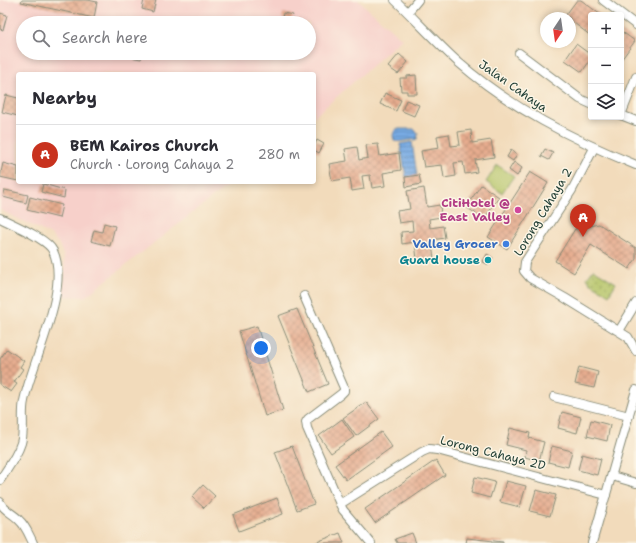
<!DOCTYPE html>
<html lang="en">
<head>
<meta charset="utf-8">
<style>
  :root { --surface:#fff; --page:#f2f2f3; --text:#2b2b33; --muted:#7c7c81; --line:#e1e1e2; --accent:#c8321e }
  body { margin:0; font-family:"Shantell Sans",sans-serif; background:var(--page); color:var(--text) }
  .controls { position:absolute; right:12px; top:12px; display:grid; overflow:hidden; border-radius:4px; box-shadow:0 2px 6px #0003 }
  .controls button { width:36px; height:36px; display:grid; place-items:center; padding:0; border:0; border-bottom:1px solid var(--line); background:var(--surface); color:var(--text); font:20px sans-serif }
  .compass { position:absolute; left:540px; top:12px; width:36px; height:36px; border-radius:50%; background:var(--surface); box-shadow:0 2px 6px #0003; rotate:193deg }
  .you { position:absolute; left:261px; top:348px; width:14px; height:14px; margin:-10px; border:3px solid #fff; border-radius:50%; background:#1a73e8; box-shadow:0 0 0 6px #1a73e833 }
  .badge { display:grid; place-items:center; width:26px; height:26px; border-radius:50%; background:var(--accent); color:#fff; font-size:13px; font-weight:700 }
  .pin { position:absolute; translate:-50% -33px; filter:drop-shadow(0 1px 2px #0008) }
  .pin::after { content:''; position:absolute; top:21px; width:14px; height:12px; background:inherit; clip-path:polygon(0 0,100% 0,50% 100%) }
  .list { margin:0; padding:0; list-style:none }
  h2 { display:flex; justify-content:space-between; align-items:center; height:52px; margin:0; padding:0 16px; font-size:17px }
  h2 small { font-size:13px; font-weight:400; color:var(--muted) }
  .list li { display:grid; grid-template-columns:26px 1fr auto; gap:12px; align-items:center; box-sizing:border-box; height:60px; padding:0 16px; border-top:1px solid var(--line) }
  .list b { display:block; font-size:15px; white-space:nowrap }
  .list p { margin:0; font-size:13px; white-space:nowrap; color:var(--muted) }
  .list em { font-size:13px; font-style:normal; color:var(--muted) }
  .icon { flex:none; width:22px; height:22px; fill:none; stroke:currentColor; stroke-width:2; stroke-linecap:round; stroke-linejoin:round }
  .map { position:relative; flex:none; width:636px; height:543px; overflow:hidden }
  .search { position:absolute; background:var(--surface); box-shadow:0 2px 6px #0003; left:16px; top:16px; width:300px; height:44px; display:flex; align-items:center; gap:10px; box-sizing:border-box; padding:0 14px; border-radius:22px; color:var(--muted); font-size:15px }
  .panel { position:absolute; background:var(--surface); box-shadow:0 2px 6px #0003; left:16px; top:72px; width:300px; height:112px; border-radius:4px }
  .map>svg:first-child { display:block }
  .built { fill:#f7d0ca; fill-rule:evenodd }
  .grass { fill:url(#grass-dots); stroke:#6a804e }
  .garden { fill:#b5c467; stroke:#6a804e }
  .water { fill:url(#water-rules); stroke:#4c748c }
  .building { fill:url(#building-cross-hatch) }
  .lines { fill:none; stroke-linecap:round; stroke-linejoin:round }
  .minor-casing { stroke:#888c78; stroke-width:10 }
  .minor { stroke:#fff; stroke-width:8 }
  .hotel-dot { fill:#d1479c; stroke:#fcf5e5; stroke-width:1.5 }
  .shop-dot { fill:#3f7fe0; stroke:#fcf5e5; stroke-width:1.5 }
  .culture-dot { fill:#0f9aa8; stroke:#fcf5e5; stroke-width:1.5 }
  .labels { text-anchor:middle; dominant-baseline:central; stroke-width:3; stroke-linejoin:round; paint-order:stroke }
  .street-label { font-size:12px; fill:#1f3d34; stroke:#fcf5e5 }
  .hotel-label { font-size:12px; font-weight:bold; fill:#b23c85; stroke:#fcf5e5; text-anchor:end }
  .shop-label { font-size:12px; font-weight:bold; fill:#366cbe; stroke:#fcf5e5; text-anchor:end }
  .culture-label { font-size:12px; font-weight:bold; fill:#0d838f; stroke:#fcf5e5; text-anchor:end }
</style>
</head>
<body>
<div class="map">
<svg width="636" height="543" viewBox="0 0 636 543">
  <defs>
    <pattern id="grass-dots" width="8" height="8" patternUnits="userSpaceOnUse"><rect width="8" height="8" fill="#b5c467"/><path d="M2 2h.1M6 6h.1" fill="none" stroke="#93a056" stroke-width="1.8" stroke-linecap="round"/></pattern>
    <pattern id="water-rules" width="6" height="5" patternUnits="userSpaceOnUse"><rect width="6" height="5" fill="#78abe4"/><path d="M0 2.5h6" fill="none" stroke="#628cba"/></pattern>
    <pattern id="building-cross-hatch" width="8" height="8" patternUnits="userSpaceOnUse"><rect width="8" height="8" fill="#e6ac8e"/><path d="M0 0l8 8M0 8l8-8" fill="none" stroke="#ba8d75"/></pattern>
  </defs>
  <rect width="100%" height="100%" fill="#fcf5e5"/>
  <filter id="ink" filterUnits="userSpaceOnUse"><feTurbulence type="fractalNoise" baseFrequency=".025" numOctaves="2"/><feDisplacementMap in="SourceGraphic" scale="8" xChannelSelector="R" yChannelSelector="G"/><feConvolveMatrix kernelMatrix="1 2 1 2 8 2 1 2 1" color-interpolation-filters="sRGB"/></filter>
  <filter id="wash" filterUnits="userSpaceOnUse"><feTurbulence type="fractalNoise" baseFrequency=".012" numOctaves="4" result="noise"/><feDisplacementMap in="SourceGraphic" scale="16" xChannelSelector="R" yChannelSelector="G"/><feGaussianBlur stdDeviation="0.9" result="paint"/><feColorMatrix in="noise" values="0 0 0 0 0 0 0 0 0 0 0 0 0 0 0 0 0 1.4 0 .05"/><feComposite in="paint" operator="in"/></filter>
  <g filter="url(#wash)">
    <rect width="100%" height="100%" fill="#f2dbbb"/>
    <path class="built" d="M0 0H358L402 39 314 117V74H18V182H232L85 297 62 296 65 275 64 257 59 244 51 235 0 210ZM23 23H309V53H23Z"/>
    <path class="grass" d="M593 269 616 283 609 295 590 283 587 278Z"/>
    <path class="garden" d="M497 165 514 176 502 193 486 182Z"/>
    <g class="water">
      <path d="M396 129H414L418 134 417 139 415 140C408 139 401 143 394 141L393 135Z"/>
      <path d="M412 142 417 175 406 177 400 144Z"/>
    </g>
    <g id="blocks">
      <g class="building">
        <path d="M22 0H88L97 2 94 18 21 2Z"/>
        <path d="M144 0H156L153 12 142 9Z"/>
        <path d="M577 0H581L601 15H591V36L570 20V18L565 16Z"/>
        <path d="M0 13 7 15 3 30 0 29Z"/>
        <path d="M283 13 293 15 291 21 282 18Z"/>
        <path d="M621 31 635 41 621 60Z"/>
        <path d="M576 44 591 55V59L582 72 565 60Z"/>
        <path d="M131 53H143L141 59 130 57Z"/>
        <path d="M399 54 408 62 398 74 388 67Z"/>
        <path d="M492 69 500 74 497 78 490 72Z"/>
        <path d="M416 75 417 94H407V91H401L400 78H407V76Z"/>
        <path d="M385 93 401 100 396 111 380 104Z"/>
        <path d="M6 95 18 98V116L2 112Z"/>
        <path d="M406 100 419 105 414 116 402 111Z"/>
        <path d="M471 130 472 143 491 140 494 157 475 160 477 172 465 174 463 162 454 163 456 176 444 178 442 165 424 167 421 151 439 148 437 136 449 134 451 146 460 145 458 132Z"/>
        <path d="M317 140 324 144 319 153 314 150V146Z"/>
        <path d="M378 144 380 156 399 153 401 170 383 173 385 186 372 188 370 175 362 176 364 189 352 191 350 178 332 181 329 164 347 161 345 149 357 147 359 160 368 158 366 145Z"/>
        <path d="M545 149 553 153 549 160 541 156Z"/>
        <path d="M511 150 517 154 513 161 507 157Z"/>
        <path d="M514 162 522 168 517 176 509 170Z"/>
        <path d="M3 163 18 167V181L0 177Z"/>
        <path d="M530 172 548 183 507 249 488 237Z"/>
        <path d="M419 175 421 184 406 187 405 177Z"/>
        <path d="M43 184 65 190 64 198 41 192Z"/>
        <path d="M481 185 499 197 484 219 466 207Z"/>
        <path d="M424 188 427 207 440 205 441 217 429 219 430 228 443 226 445 238 431 240 434 258 417 260 415 242 402 244 401 232 413 231 412 221 399 223 397 211 410 209 407 191Z"/>
        <path d="M5 190 28 195 26 203 3 197Z"/>
        <path d="M30 197 62 205 59 218 27 210Z"/>
        <path d="M104 223 115 226 110 246 91 241 94 230 102 232Z"/>
        <path d="M599 224 636 248V259L629 269 591 245 574 273 555 261 575 229Z"/>
        <path d="M487 254 493 258 489 265 483 262Z"/>
        <path d="M297 309 328 384 309 392 278 316Z"/>
        <path d="M257 326 283 410 265 416 239 331Z"/>
        <path d="M7 349 24 361 20 367 23 369 14 382 17 384 11 392 0 385V359Z"/>
        <path d="M579 367 598 372 594 388 575 384Z"/>
        <path d="M366 402 379 419 356 436 343 418Z"/>
        <path d="M562 412 581 417 577 433 558 428Z"/>
        <path d="M342 419 354 437 331 453 319 436Z"/>
        <path d="M591 420 610 425 607 441 587 436Z"/>
        <path d="M510 428 530 433 529 438 544 442 539 461 525 457 526 450 506 445Z"/>
        <path d="M381 432 392 447 346 480 335 465Z"/>
        <path d="M292 446 314 504 297 510 275 452Z"/>
        <path d="M552 446 572 451 568 467 548 462Z"/>
        <path d="M582 454 601 459 597 475 578 470Z"/>
        <path d="M436 460 445 475 375 523 365 509Z"/>
        <path d="M475 477 495 482 490 498 471 493Z"/>
        <path d="M506 481 526 486 520 507 500 502Z"/>
        <path d="M203 485 215 496 204 508 192 497Z"/>
        <path d="M536 490 556 495 550 516 530 511Z"/>
        <path d="M277 498 283 514 239 531 233 515Z"/>
        <path d="M340 533 344 543H314Z"/>
        <path d="M412 533 416 543H397L395 539Z"/>
        <path d="M467 538 503 542V543H466Z"/>
      </g>
    </g>
  </g>
  <g filter="url(#ink)">
    <use href="#blocks" fill-opacity="0" stroke="#888c78" stroke-width="1"/>
    <g class="lines">
      <g class="minor-casing">
        <g id="minor">
          <path d="M395 0C416 20 436 42 458 62 511 108 572 139 636 165"/>
          <path d="M603 0 636 25"/>
          <path d="M408 12 418 0"/>
          <path d="M519 53 580 99 591 104"/>
          <path d="M621 115 636 77"/>
          <path d="M621 115 636 121"/>
          <path d="M594 148 572 190 525 262 524 271 530 278 565 298 628 337 636 351"/>
          <path d="M0 218C12 224 48 239 53 251 71 288 32 361 24 401 21 414 25 430 21 443 17 456 8 468 0 480"/>
          <path d="M304 296 344 388V391L341 394 308 419 306 422 307 428 340 504"/>
          <path d="M619 331 636 303"/>
          <path d="M554 397 629 416"/>
          <path d="M612 476 636 483"/>
          <path d="M0 502C4 511 13 513 19 520 26 526 29 535 33 543"/>
          <path d="M371 543 343 510 340 504 422 452 429 449 437 450 606 495"/>
          <path d="M592 543 636 390"/>
        </g>
      </g>
      <use href="#minor" class="minor"/>
    </g>
  </g>
  <circle class="hotel-dot" cx="518" cy="210" r="4"/>
  <circle class="shop-dot" cx="506" cy="244" r="4"/>
  <circle class="culture-dot" cx="488" cy="260" r="4"/>
  <g class="labels">
    <g class="street-label">
      <text transform="translate(513 86) rotate(35)">Jalan Cahaya</text>
      <text transform="translate(543 212) rotate(-59)">Lorong Cahaya 2</text>
      <text transform="translate(493 453) rotate(14)">Lorong Cahaya 2D</text>
    </g>
    <g class="hotel-label">
      <text x="510" y="203">CitiHotel @<tspan x="510" dy="14">East Valley</tspan></text>
    </g>
    <g class="shop-label">
      <text x="498" y="244">Valley Grocer</text>
    </g>
    <g class="culture-label">
      <text x="480" y="260">Guard house</text>
    </g>
  </g>
</svg>
<div class="controls">
<button>+</button>
<button>−</button>
<button><svg class="icon" aria-label="layers" viewBox="0 0 24 24"><path d="M12 4l9 5-9 5-9-5zM3 14l9 5 9-5"/></svg></button>
</div>
<svg class="compass" viewBox="-18 -18 36 36"><path d="M0-13l5 13h-10z" fill="#e53935"/><path d="M0 13l5-13h-10z" fill="#7c7c81"/></svg>
<div class="you"></div>
<div class="pin badge" style="left:583px;top:237px">A</div>
<div class="search"><svg class="icon" aria-label="search" viewBox="0 0 24 24"><circle cx="10" cy="10" r="6"/><path d="M15 15l6 6"/></svg>Search here</div>
<section class="panel">
<h2>Nearby<small></small></h2>
<ul class="list">
<li><span class="badge">A</span><div><b>BEM Kairos Church</b><p>Church · Lorong Cahaya 2</p></div><em>280 m</em></li>
</ul>
</section>
</div>
</body>
</html>
